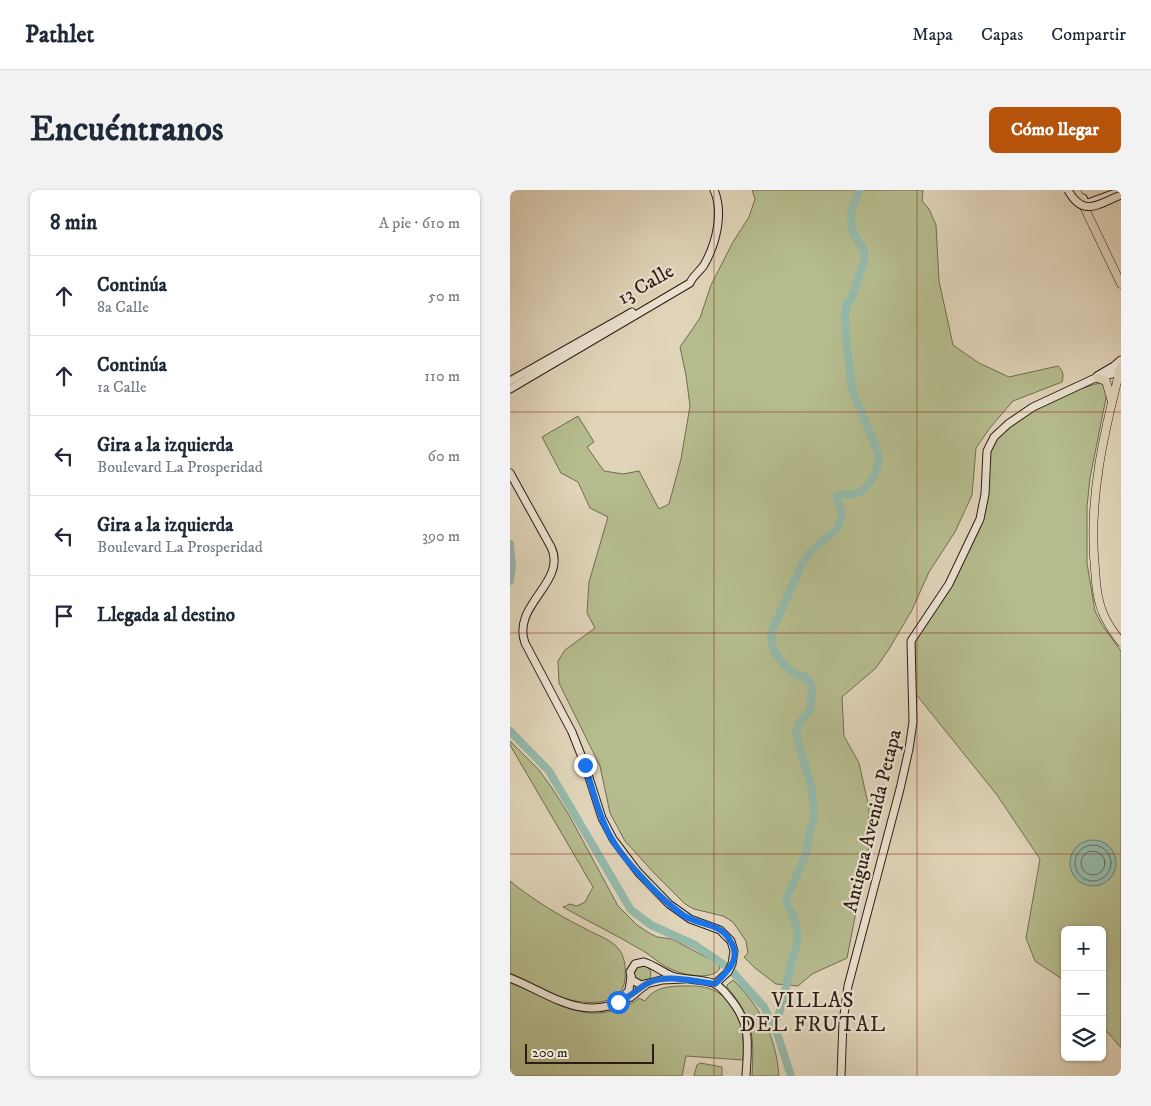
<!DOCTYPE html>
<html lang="es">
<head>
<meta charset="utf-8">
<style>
  :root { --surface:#fff; --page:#f2f2f3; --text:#1f2937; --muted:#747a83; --line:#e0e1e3; --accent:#b45309 }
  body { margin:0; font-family:"IM FELL DW Pica",serif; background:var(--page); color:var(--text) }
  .controls { position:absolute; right:15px; bottom:15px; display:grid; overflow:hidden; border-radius:8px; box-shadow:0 1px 4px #0004 }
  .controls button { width:45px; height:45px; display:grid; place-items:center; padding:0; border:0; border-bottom:1px solid var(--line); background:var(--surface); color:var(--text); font:25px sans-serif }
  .scale { position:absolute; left:15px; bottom:12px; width:129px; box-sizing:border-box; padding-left:5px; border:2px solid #2b1d14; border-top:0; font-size:14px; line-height:18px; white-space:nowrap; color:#2b1d14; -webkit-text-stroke:4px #ebe3d2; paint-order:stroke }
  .stop { position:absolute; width:15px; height:15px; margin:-11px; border:4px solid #1a73e8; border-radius:50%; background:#fff }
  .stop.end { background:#1a73e8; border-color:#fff; box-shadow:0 1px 5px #0008 }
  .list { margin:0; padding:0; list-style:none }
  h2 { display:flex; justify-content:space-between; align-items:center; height:65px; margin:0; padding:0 20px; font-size:21px }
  h2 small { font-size:16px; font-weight:400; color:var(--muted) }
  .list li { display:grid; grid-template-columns:32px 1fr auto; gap:15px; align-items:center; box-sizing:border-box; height:80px; padding:0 20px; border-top:1px solid var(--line) }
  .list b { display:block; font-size:19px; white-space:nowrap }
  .list p { margin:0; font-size:16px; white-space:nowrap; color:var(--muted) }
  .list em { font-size:16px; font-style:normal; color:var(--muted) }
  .icon { flex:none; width:28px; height:28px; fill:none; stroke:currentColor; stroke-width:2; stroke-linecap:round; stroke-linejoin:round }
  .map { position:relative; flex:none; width:611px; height:886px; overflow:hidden; border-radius:8px }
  header { display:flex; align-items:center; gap:30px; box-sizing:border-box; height:70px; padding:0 25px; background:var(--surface); border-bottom:1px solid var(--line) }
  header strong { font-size:24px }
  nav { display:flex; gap:28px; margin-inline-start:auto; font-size:18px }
  .intro { display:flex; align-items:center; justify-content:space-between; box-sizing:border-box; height:120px; padding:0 30px }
  h1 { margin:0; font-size:35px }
  .button { padding:12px 22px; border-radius:8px; background:var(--accent); color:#fff; font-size:18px; font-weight:700 }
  main { display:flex; gap:30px; padding:0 30px }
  aside { flex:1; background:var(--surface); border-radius:8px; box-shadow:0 1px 4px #0004 }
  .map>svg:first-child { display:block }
  .green { fill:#b5bc8e; stroke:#706c51 }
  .water { fill:#95b9aa; stroke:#6b7b6e }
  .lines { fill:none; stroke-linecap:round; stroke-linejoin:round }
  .shore { stroke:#606b5f; stroke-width:1 }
  .river { stroke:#95b9aa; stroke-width:8 }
  .secondary-casing { stroke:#2b1d14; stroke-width:9 }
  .primary-casing { stroke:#2b1d14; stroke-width:9 }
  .secondary { stroke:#ebe3d2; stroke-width:7 }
  .primary { stroke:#e0d4b9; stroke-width:8 }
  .secondary-bridge-casing { stroke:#2b1d14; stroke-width:9; stroke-linecap:butt }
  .secondary-bridge { stroke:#ebe3d2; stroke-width:7 }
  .route { stroke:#1a73e8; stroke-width:6 }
  .grid { fill:none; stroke:#8f2418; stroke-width:1; stroke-opacity:0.55 }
  .labels { text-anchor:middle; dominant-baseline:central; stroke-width:4.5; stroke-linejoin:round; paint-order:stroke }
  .street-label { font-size:20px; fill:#2b1d14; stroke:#ebe3d2 }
  .neighbourhood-label { font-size:21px; letter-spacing:1px; fill:#2b1d14; stroke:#ebe3d2 }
</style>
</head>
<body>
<header>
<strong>Pathlet</strong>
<nav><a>Mapa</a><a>Capas</a><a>Compartir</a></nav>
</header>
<div class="intro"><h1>Encuéntranos</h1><a class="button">Cómo llegar</a></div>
<main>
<aside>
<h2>8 min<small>A pie · 610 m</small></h2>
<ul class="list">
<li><svg class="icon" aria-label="ahead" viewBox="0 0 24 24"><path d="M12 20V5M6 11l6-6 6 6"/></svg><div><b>Continúa</b><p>8a Calle</p></div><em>50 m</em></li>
<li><svg class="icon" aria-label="ahead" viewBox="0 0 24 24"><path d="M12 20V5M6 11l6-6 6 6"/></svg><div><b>Continúa</b><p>1a Calle</p></div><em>110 m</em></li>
<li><svg class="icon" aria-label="left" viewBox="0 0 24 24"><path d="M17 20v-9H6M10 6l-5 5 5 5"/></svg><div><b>Gira a la izquierda</b><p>Boulevard La Prosperidad</p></div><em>60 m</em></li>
<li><svg class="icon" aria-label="left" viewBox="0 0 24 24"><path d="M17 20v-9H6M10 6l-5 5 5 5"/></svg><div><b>Gira a la izquierda</b><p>Boulevard La Prosperidad</p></div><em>390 m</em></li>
<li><svg class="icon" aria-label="arrive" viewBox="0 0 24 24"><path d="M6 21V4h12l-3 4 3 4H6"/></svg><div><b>Llegada al destino</b></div></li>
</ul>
</aside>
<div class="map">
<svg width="611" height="886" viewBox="0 0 611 886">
  <rect width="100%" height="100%" fill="#e0d4b9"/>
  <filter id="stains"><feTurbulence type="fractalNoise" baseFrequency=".004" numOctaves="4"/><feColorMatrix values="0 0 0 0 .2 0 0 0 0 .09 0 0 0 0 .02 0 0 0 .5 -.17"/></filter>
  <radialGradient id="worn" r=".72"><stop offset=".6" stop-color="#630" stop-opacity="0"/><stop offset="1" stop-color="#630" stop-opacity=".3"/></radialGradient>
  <g class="green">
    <path d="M242 0H413L412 11 419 19 426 35 429 91 443 155 469 173 499 187 548 176C553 180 554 185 552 192L503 211 479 239 466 258 462 305 445 342 419 382 402 420 379 459 366 478 332 507 334 546 349 573 359 618V655L337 768 302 784 288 796 266 794 245 778 234 767 238 763 236 751 223 732 213 726 184 719 175 714 145 684 115 651 100 623 90 576 49 493 48 471 55 460 85 438 77 423 79 392 98 327 80 318 68 292 51 283 32 247 68 226 84 252 77 257 94 281 113 284 129 281 149 319 159 314 171 269 180 216 176 185 170 157 190 128 201 95 223 52 239 27 245 9Z"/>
    <path d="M589 193 595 195 597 203 580 288 577 317V373L585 421 592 435 611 461V858L592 836V740H555V791L525 771 516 748 530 669 487 605 401 498 404 448 439 394 470 329 476 273 484 247 526 219 570 199Z"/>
    <path d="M0 551 29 580 42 598 59 625 108 716 127 735 139 743 147 747 162 749 207 773 210 778C203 791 175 785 163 780 150 775 140 764 128 758 103 743 77 731 53 717L56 716 59 714 67 716 75 712 83 697 0 555Z"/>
    <path d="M0 691C22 709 48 725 74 738 84 744 98 748 107 757 115 765 116 778 115 789 112 820 68 814 48 806 32 799 16 790 0 783Z"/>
    <circle cx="132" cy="784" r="9"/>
    <path d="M223 790C251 817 266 847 269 886H242C244 846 244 829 217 797V795Z"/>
    <path d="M0 793C37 806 71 836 113 817 119 814 125 813 129 808L135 811C143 799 154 797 168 796 180 796 192 795 203 800 230 812 235 845 233 870L176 866 172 886H0Z"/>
    <path d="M190 873 212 877V886H184L187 875Z"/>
  </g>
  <circle class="water" cx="583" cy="673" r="23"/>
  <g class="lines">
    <g class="shore">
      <circle cx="583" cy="673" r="18"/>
      <circle cx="583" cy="673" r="12"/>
    </g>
    <g class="river">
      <path d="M0 354 2 376 0 391"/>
      <path d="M0 541 39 581 121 720 141 735 185 755 220 779 254 817 268 846 281 886"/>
      <path d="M263 835C271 828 279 782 282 770 283 764 287 757 287 751 288 743 285 729 281 721 278 715 276 714 277 707L296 664 299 644 304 627 302 600 286 544 289 534 300 520 302 503 301 494 296 487 287 485 276 477 266 464 263 459 261 443 292 374 302 360 327 339 332 324 326 306C332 302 338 306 345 304 360 301 369 277 369 265L342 200 336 149 335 124 336 116 341 109 354 72V60L343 43 341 30 342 19 349 0"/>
    </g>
    <g class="secondary-casing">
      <g id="secondary">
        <path d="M573 8 575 12 578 13 611 1"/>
        <path d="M587 186 604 176 611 170"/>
        <path d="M0 191 122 122"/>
        <path d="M0 199 180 93C182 87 190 81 194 75 206 54 214 23 204 0"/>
        <path d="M0 283 41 357C58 392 1 415 15 453L62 542 75 575 92 628 103 649 128 682 159 714 180 729 210 740 221 751 224 761 222 774 218 782 205 794"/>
        <path d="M0 788C43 805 73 834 121 807 126 803 131 798 136 795"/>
        <path d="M174 789 152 790 131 795 122 790 120 782 125 774 134 772C144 775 152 782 162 786 175 790 190 789 203 793 209 795 214 801 218 806 242 834 238 852 236 886"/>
        <path d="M111 810 119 800 121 786"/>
        <path d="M331 886 333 832 338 796 390 599 399 559 403 532 401 451 439 394 470 329 475 304 477 261 484 247 498 234 523 217 583 189 609 182"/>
      </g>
    </g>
    <g class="primary-casing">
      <g id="primary">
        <path d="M566 0 611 94"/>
        <path d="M611 176C594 242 578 309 585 379 586 394 587 409 593 423 597 434 604 443 611 452"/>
        <path d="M588 188 596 191 602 212"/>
      </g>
    </g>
    <use href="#secondary" class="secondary"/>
    <use href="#primary" class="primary"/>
    <g class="secondary-bridge-casing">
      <path id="secondary-bridge" d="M558 0C573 28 588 14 611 5"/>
    </g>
    <use href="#secondary-bridge" class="secondary-bridge"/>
  </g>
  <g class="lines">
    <path class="route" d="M75 575C82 597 87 620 97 640 109 666 149 708 173 725 187 735 210 733 219 749 233 768 218 781 205 794 186 791 156 784 138 793 127 799 122 806 108 812"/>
  </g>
  <path class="grid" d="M204 0V886M407 0V886M0 222H611M0 443H611M0 664H611"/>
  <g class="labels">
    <g class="street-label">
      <text transform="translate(136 95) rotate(-30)">13 Calle</text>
      <text transform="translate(363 631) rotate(-76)">Antigua Avenida Petapa</text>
    </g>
    <g class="neighbourhood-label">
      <text x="303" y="811">VILLAS<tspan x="303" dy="24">DEL FRUTAL</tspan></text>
    </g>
  </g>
  <rect width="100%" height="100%" filter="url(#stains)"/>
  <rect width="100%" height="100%" fill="url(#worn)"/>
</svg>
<div class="controls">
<button>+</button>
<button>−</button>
<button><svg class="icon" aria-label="layers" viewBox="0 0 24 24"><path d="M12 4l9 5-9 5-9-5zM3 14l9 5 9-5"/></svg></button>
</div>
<div class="scale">200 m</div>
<div class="stop" style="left:108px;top:812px"></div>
<div class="stop end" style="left:75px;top:575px"></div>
</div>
</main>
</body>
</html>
